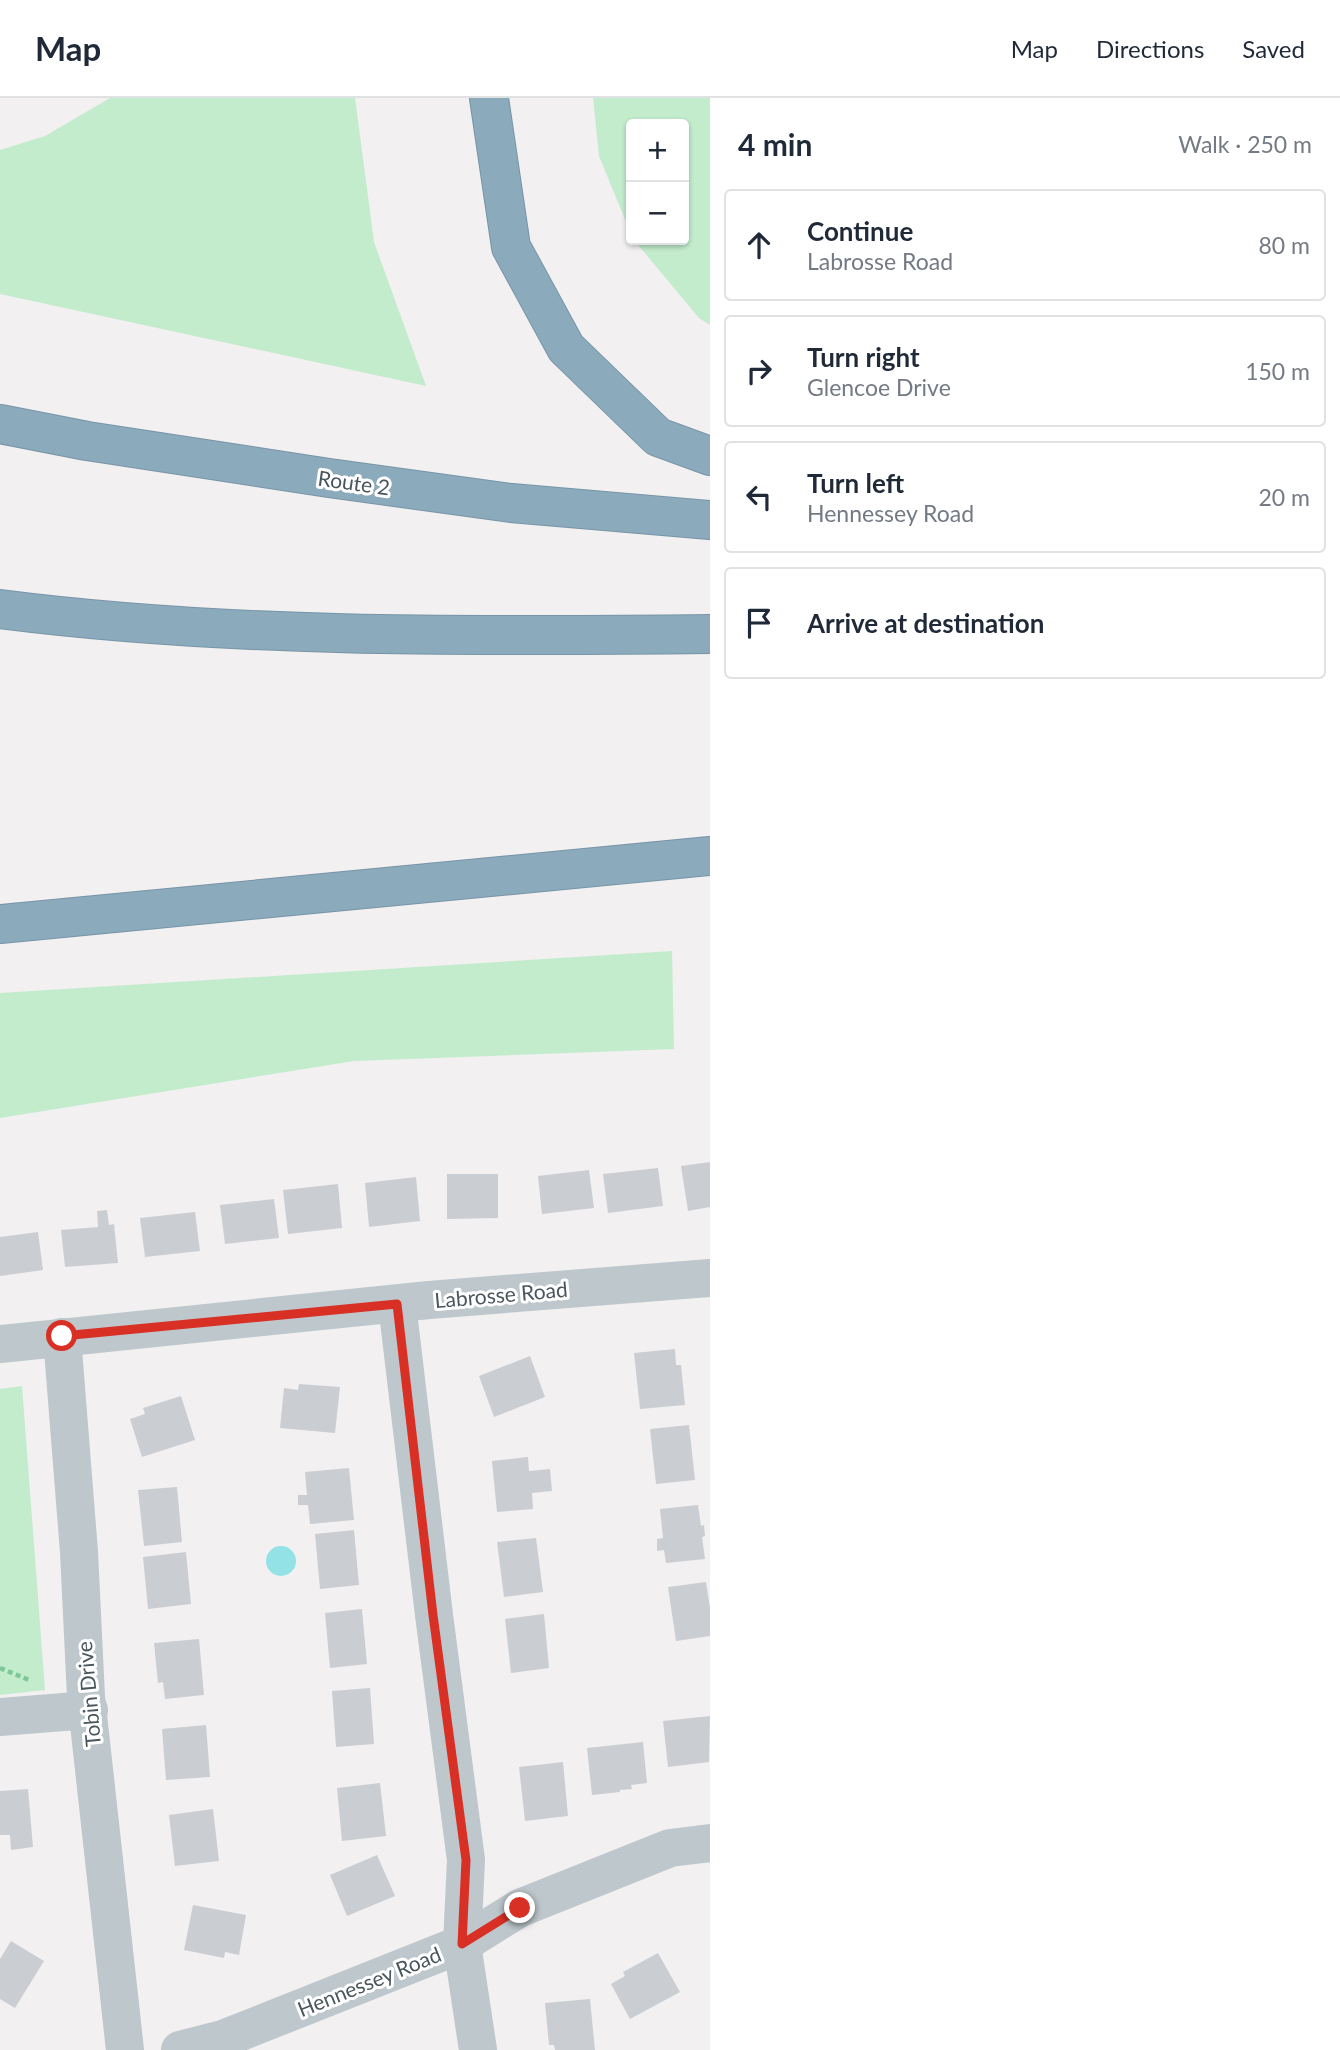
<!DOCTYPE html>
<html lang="en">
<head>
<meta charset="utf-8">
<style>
  :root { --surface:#fff; --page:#f6f6f7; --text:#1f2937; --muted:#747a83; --line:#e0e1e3 }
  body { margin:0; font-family:Lato,sans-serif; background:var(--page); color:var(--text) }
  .controls { position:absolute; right:21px; top:21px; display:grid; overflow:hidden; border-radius:7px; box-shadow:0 2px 5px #0004 }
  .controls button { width:63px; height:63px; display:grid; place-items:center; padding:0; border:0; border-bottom:2px solid var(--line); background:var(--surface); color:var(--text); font:35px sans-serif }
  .stop { position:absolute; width:21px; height:21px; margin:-16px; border:5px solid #d93025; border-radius:50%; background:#fff }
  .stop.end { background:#d93025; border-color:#fff; box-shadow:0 2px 7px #0008 }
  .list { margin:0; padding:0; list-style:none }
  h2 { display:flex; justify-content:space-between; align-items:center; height:91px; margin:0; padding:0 28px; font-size:30px }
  h2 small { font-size:23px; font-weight:400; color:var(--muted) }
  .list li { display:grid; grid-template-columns:46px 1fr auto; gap:21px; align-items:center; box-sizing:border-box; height:112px; margin:0 14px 14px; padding:0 14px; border:2px solid var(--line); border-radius:7px }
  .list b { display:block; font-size:26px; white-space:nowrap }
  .list p { margin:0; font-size:23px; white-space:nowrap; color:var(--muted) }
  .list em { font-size:23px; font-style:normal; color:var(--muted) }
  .icon { flex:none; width:38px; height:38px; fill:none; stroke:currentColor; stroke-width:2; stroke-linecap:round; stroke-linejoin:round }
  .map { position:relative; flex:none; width:710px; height:1952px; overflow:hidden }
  header { display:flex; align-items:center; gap:42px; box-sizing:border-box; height:98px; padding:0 35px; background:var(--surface); border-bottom:2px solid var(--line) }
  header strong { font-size:33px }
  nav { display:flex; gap:38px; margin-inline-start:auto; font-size:24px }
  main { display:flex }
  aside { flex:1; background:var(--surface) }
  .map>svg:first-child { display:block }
  .green { fill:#c2eccc }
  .water { fill:#92e2e6 }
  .building { fill:#caced2 }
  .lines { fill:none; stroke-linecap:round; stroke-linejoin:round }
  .highway-casing { stroke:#7795a7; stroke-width:40 }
  .path { stroke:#7cc897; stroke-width:4.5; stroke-dasharray:5 3.5; stroke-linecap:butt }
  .minor { stroke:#bdc7cc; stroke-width:38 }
  .highway { stroke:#8baabb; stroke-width:38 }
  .route { stroke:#d93025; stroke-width:9 }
  .labels { text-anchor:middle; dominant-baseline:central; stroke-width:6; stroke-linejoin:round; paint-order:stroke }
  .street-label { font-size:21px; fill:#49565c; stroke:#fff }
</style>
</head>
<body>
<header>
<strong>Map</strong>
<nav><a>Map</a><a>Directions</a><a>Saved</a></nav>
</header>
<main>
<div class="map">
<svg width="710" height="1952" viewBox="0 0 710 1952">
  <rect width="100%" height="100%" fill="#f2f0f1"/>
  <g class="green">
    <path d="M110 0H355L374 144 426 288 0 196V52L45 38Z"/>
    <path d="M593 0H710V227L699 220 634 142H684V26H631V136L599 58Z"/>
    <path d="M672 853 674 951 354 963 0 1020V895Z"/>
    <path d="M22 1288 45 1592 0 1597V1291Z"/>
  </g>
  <circle class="water" cx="281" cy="1463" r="15"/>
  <g class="building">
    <path d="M710 1064V1109L688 1113 681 1068Z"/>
    <path d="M658 1070 663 1108 608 1115 603 1076Z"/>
    <path d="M589 1072 594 1110 542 1116 538 1078Z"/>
    <path d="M447 1076H498V1120L447 1121Z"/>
    <path d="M416 1079 420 1123 369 1129 365 1085Z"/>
    <path d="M338 1086 342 1130 288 1136 283 1092Z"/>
    <path d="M274 1101 279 1140 225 1146 220 1107Z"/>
    <path d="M107 1112 109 1127 114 1126 118 1165 65 1169 61 1132 98 1129 97 1113Z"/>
    <path d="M195 1114 200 1153 145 1159 140 1120Z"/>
    <path d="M38 1134 43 1172 0 1178V1139Z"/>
    <path d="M675 1251 676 1267H681L685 1307 640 1311 634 1255Z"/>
    <path d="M530 1258 545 1299 494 1319 479 1278Z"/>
    <path d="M299 1286 340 1289 335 1335 280 1330 284 1290 298 1292Z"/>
    <path d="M181 1298 195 1342 142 1359 130 1321 145 1316 143 1310Z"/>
    <path d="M689 1327 695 1382 656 1386 650 1331Z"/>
    <path d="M528 1359 529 1373 550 1371 552 1393 532 1395 533 1411 497 1414 492 1363Z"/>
    <path d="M349 1370 354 1422 310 1426 308 1407H298V1397H307L305 1374Z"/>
    <path d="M177 1389 182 1444 144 1448 138 1392Z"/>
    <path d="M698 1407 701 1428 704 1427 705 1438 702 1439 705 1461 666 1465 664 1452 657 1453V1441L663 1440 660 1411Z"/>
    <path d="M354 1432 359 1487 320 1491 315 1436Z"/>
    <path d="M536 1440 543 1494 504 1499 497 1444Z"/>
    <path d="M186 1454 191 1506 148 1511 143 1459Z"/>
    <path d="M706 1484 710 1510V1538L676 1543 668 1489Z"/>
    <path d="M362 1511 367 1566 330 1570 325 1515Z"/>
    <path d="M544 1516 549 1570 511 1575 505 1521Z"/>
    <path d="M199 1541 204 1597 165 1601 163 1584 158 1585 154 1545Z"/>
    <path d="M370 1590 374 1646 336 1649 332 1593Z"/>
    <path d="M710 1618 709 1664 668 1669 663 1623Z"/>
    <path d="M206 1627 210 1679 166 1682 162 1631Z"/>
    <path d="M643 1644 647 1685 631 1687 632 1691 620 1692V1694L592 1697 587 1650Z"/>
    <path d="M563 1664 568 1718 525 1723 519 1669Z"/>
    <path d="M380 1685 386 1738 342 1743 337 1690Z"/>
    <path d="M28 1691 33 1749 11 1752 10 1737H0V1693Z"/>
    <path d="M213 1711 219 1763 175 1768 169 1717Z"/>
    <path d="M377 1757 395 1798 347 1818 330 1777Z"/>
    <path d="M193 1807 246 1817 239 1857 225 1854 224 1860 184 1852Z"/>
    <path d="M11 1843 44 1863 15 1910 0 1901V1861Z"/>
    <path d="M658 1855 680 1894 630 1921 611 1886 625 1878 623 1874Z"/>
    <path d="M590 1901 595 1952H555L554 1947H549L545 1905Z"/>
  </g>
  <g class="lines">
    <g class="highway-casing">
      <g id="highway">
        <path d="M489 0 511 149 566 250 658 339 710 358"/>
        <path d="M0 326 87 343 329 380 511 405 710 422"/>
        <path d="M0 511C235 541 474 538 710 536"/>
        <path d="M0 826 710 758"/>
      </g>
    </g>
    <path class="path" d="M0 1570 29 1582"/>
    <g class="minor">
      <path d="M397 1206 434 1517 466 1762 462 1846 478 1952"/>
      <path d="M62 1239 79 1454 86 1599 125 1952"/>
      <path d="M0 1246 429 1202 710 1180"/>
      <path d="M0 1619 89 1612"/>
      <path d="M180 1952 223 1941 462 1846 520 1810 670 1750 710 1745"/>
    </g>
    <use href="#highway" class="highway"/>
  </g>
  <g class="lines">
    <path class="route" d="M62 1238 397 1206 433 1517 466 1762 462 1846 520 1810"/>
  </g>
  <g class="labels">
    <g class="street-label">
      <text transform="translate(354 384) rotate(8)">Route 2</text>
      <text transform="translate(501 1196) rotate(-5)">Labrosse Road</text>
      <text transform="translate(88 1596) rotate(-95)">Tobin Drive</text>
      <text transform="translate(369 1883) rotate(-22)">Hennessey Road</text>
    </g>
  </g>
</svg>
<div class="controls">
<button>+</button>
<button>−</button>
</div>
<div class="stop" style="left:62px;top:1238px"></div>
<div class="stop end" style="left:520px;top:1810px"></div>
</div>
<aside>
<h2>4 min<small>Walk · 250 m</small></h2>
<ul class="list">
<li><svg class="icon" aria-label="ahead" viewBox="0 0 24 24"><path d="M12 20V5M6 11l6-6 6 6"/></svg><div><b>Continue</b><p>Labrosse Road</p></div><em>80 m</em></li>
<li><svg class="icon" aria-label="right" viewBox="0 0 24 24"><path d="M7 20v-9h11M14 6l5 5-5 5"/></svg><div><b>Turn right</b><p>Glencoe Drive</p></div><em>150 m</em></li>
<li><svg class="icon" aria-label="left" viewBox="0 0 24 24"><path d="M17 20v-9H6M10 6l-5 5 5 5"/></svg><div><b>Turn left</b><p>Hennessey Road</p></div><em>20 m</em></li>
<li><svg class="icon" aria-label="arrive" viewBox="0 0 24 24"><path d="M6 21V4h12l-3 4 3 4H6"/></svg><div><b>Arrive at destination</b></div></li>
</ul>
</aside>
</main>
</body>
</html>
